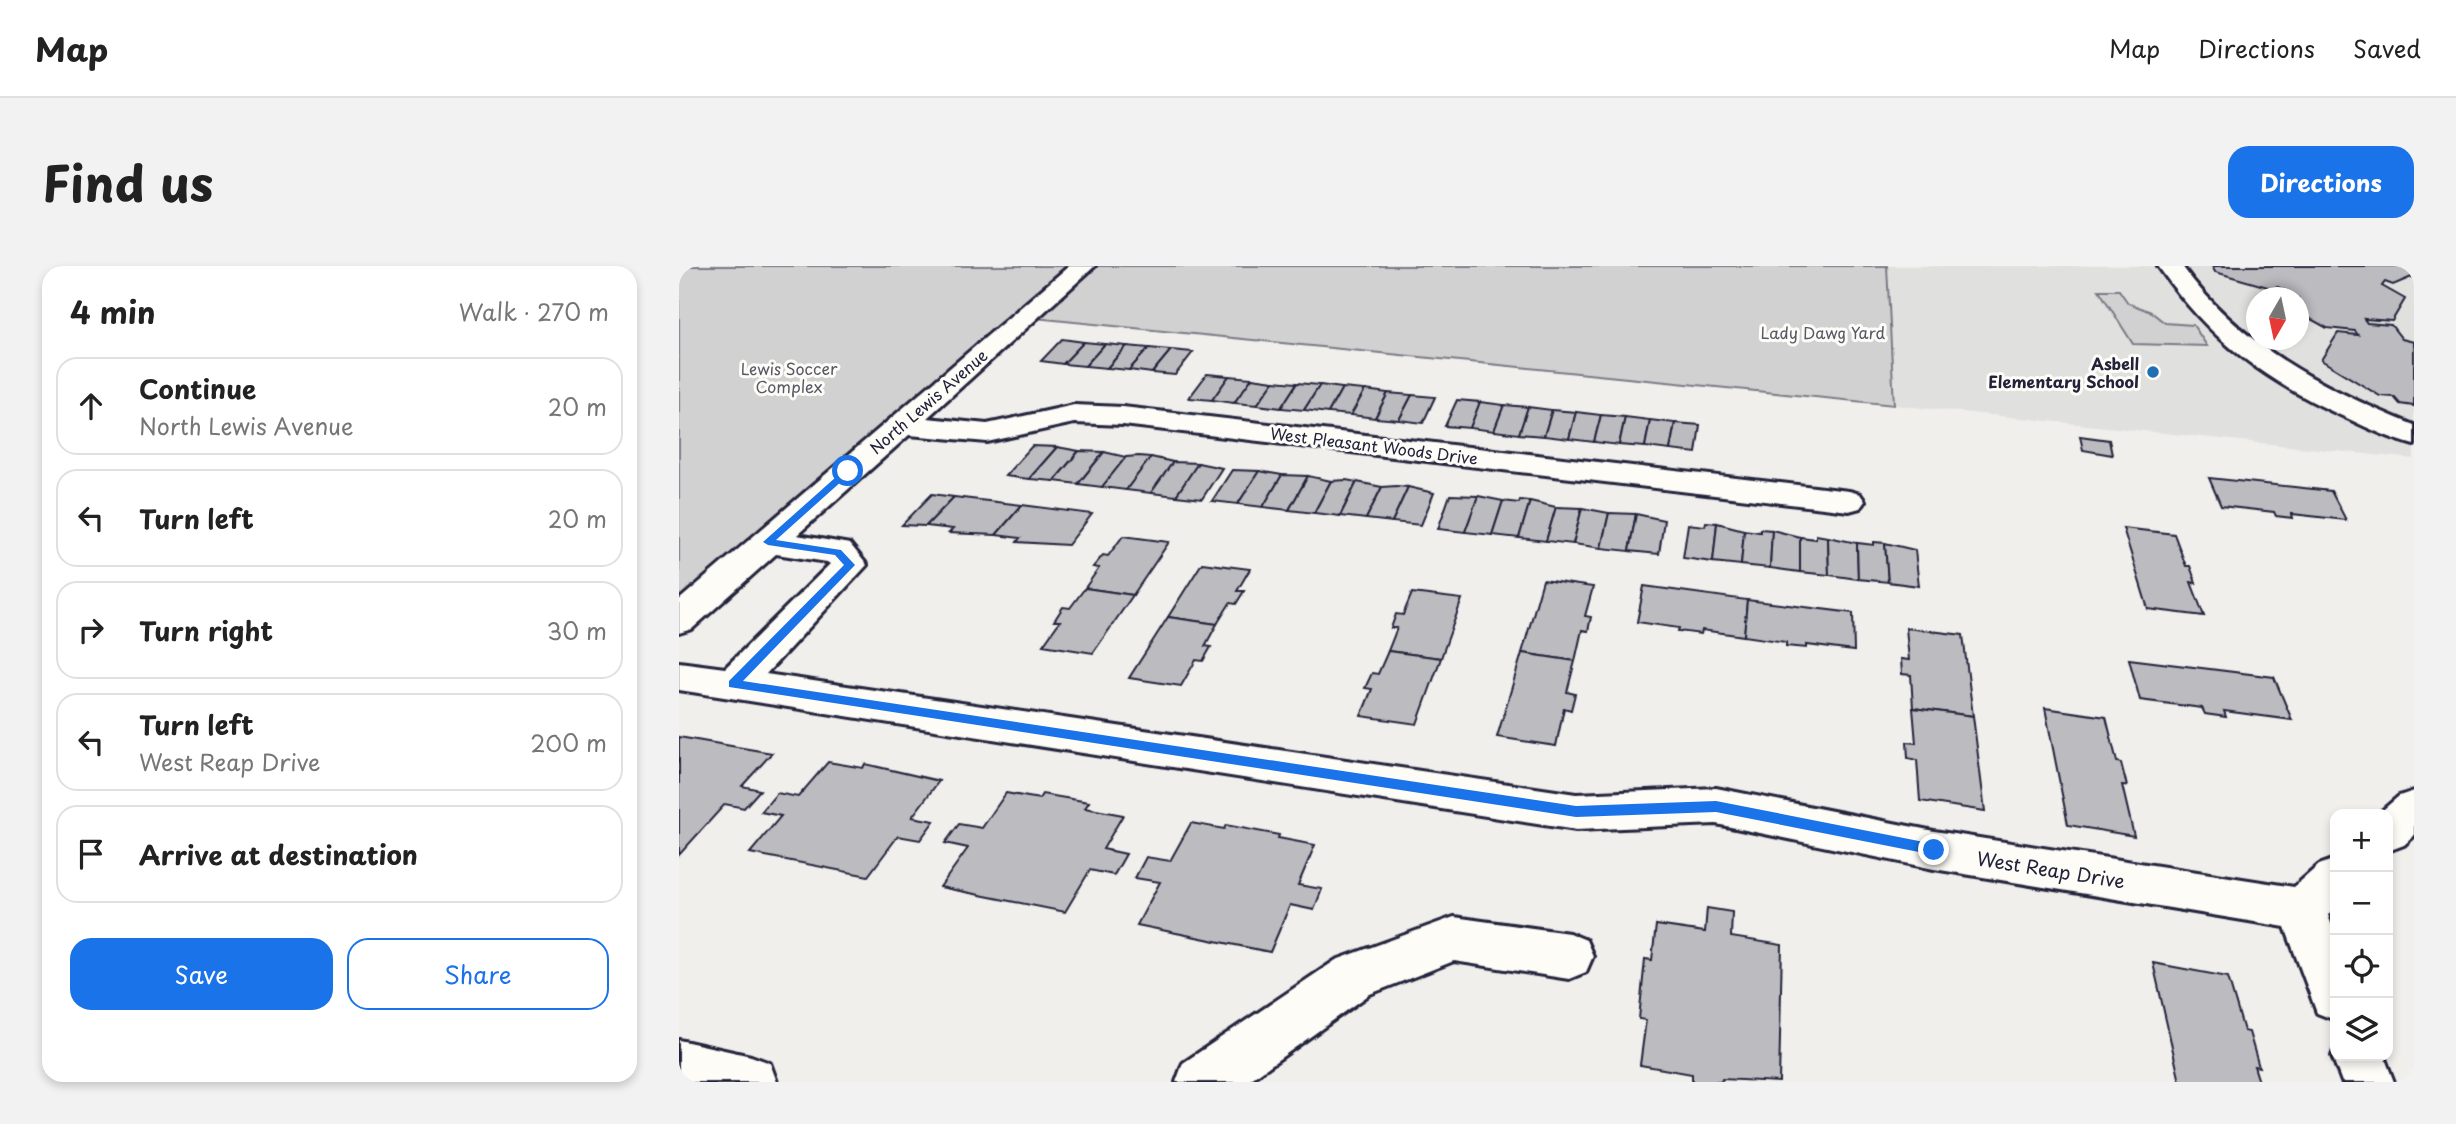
<!DOCTYPE html>
<html lang="en">
<head>
<meta charset="utf-8">
<style>
  :root { --surface:#fff; --page:#f2f2f2; --text:#222; --muted:#767676; --line:#e0e0e0; --accent:#1a73e8 }
  body { margin:0; font-family:"Playpen Sans",sans-serif; background:var(--page); color:var(--text) }
  .controls { position:absolute; right:21px; bottom:21px; display:grid; overflow:hidden; border-radius:14px; box-shadow:0 4px 10px #0003 }
  .controls button { width:63px; height:63px; display:grid; place-items:center; padding:0; border:0; border-bottom:2px solid var(--line); background:var(--surface); color:var(--text); font:35px sans-serif }
  .compass { position:absolute; left:1567px; top:21px; width:63px; height:63px; border-radius:50%; background:var(--surface); box-shadow:0 4px 10px #0003; rotate:189deg }
  .stop { position:absolute; width:21px; height:21px; margin:-16px; border:5px solid #1a73e8; border-radius:50%; background:#fff }
  .stop.end { background:#1a73e8; border-color:#fff; box-shadow:0 2px 7px #0008 }
  .list { margin:0; padding:0; list-style:none }
  h2 { display:flex; justify-content:space-between; align-items:center; height:91px; margin:0; padding:0 28px; font-size:30px }
  h2 small { font-size:23px; font-weight:400; color:var(--muted) }
  .list li { display:grid; grid-template-columns:46px 1fr auto; gap:21px; align-items:center; box-sizing:border-box; height:98px; margin:0 14px 14px; padding:0 14px; border:2px solid var(--line); border-radius:21px }
  .list b { display:block; font-size:26px; white-space:nowrap }
  .list p { margin:0; font-size:23px; white-space:nowrap; color:var(--muted) }
  .list em { font-size:23px; font-style:normal; color:var(--muted) }
  .actions { display:flex; gap:14px; padding:21px 28px }
  .actions a { flex:1; padding:16px 0; border:2px solid var(--accent); border-radius:21px; text-align:center; font-size:24px; color:var(--accent) }
  .actions .main { background:var(--accent); color:#fff }
  .icon { flex:none; width:38px; height:38px; fill:none; stroke:currentColor; stroke-width:2; stroke-linecap:round; stroke-linejoin:round }
  .map { position:relative; flex:none; width:1735px; height:816px; overflow:hidden; border-radius:21px }
  header { display:flex; align-items:center; gap:42px; box-sizing:border-box; height:98px; padding:0 35px; background:var(--surface); border-bottom:2px solid var(--line) }
  header strong { font-size:33px }
  nav { display:flex; gap:38px; margin-inline-start:auto; font-size:24px }
  .intro { display:flex; align-items:center; justify-content:space-between; box-sizing:border-box; height:168px; padding:0 42px }
  h1 { margin:0; font-size:49px }
  .button { padding:18px 32px; border-radius:21px; background:var(--accent); color:#fff; font-size:24px; font-weight:700 }
  main { display:flex; gap:42px; padding:0 42px }
  aside { flex:1; background:var(--surface); border-radius:21px; box-shadow:0 4px 10px #0003 }
  .map>svg:first-child { display:block }
  .built { fill:#e0e0df; fill-rule:evenodd }
  .green { fill:#d2d1d1; stroke:#7a7a86; stroke-width:2 }
  .building { fill:#bcbcc0; stroke:#22223b; stroke-width:2 }
  .lines { fill:none; stroke-linecap:round; stroke-linejoin:round }
  .minor-casing { stroke:#22223b; stroke-width:6 }
  .minor { fill:#fdfcf7; fill-rule:evenodd }
  .route { fill:#1a73e8 }
  .poi-dot { fill:#1f6fb2; stroke:#fdfcf7; stroke-width:2.5 }
  .labels { text-anchor:middle; dominant-baseline:central; stroke-width:6; stroke-linejoin:round; paint-order:stroke }
  .far-park-label { font-size:16px; fill:#575768; stroke:#fdfcf7 }
  .far-poi-label { font-size:16px; font-weight:bold; fill:#22223b; stroke:#fdfcf7; text-anchor:end }
  .far-street-label { font-size:16px; fill:#22223b; stroke:#fdfcf7 }
  .street-label { font-size:19px; fill:#22223b; stroke:#fdfcf7 }
</style>
</head>
<body>
<header>
<strong>Map</strong>
<nav><a>Map</a><a>Directions</a><a>Saved</a></nav>
</header>
<div class="intro"><h1>Find us</h1><a class="button">Directions</a></div>
<main>
<aside>
<h2>4 min<small>Walk · 270 m</small></h2>
<ul class="list">
<li><svg class="icon" aria-label="ahead" viewBox="0 0 24 24"><path d="M12 20V5M6 11l6-6 6 6"/></svg><div><b>Continue</b><p>North Lewis Avenue</p></div><em>20 m</em></li>
<li><svg class="icon" aria-label="left" viewBox="0 0 24 24"><path d="M17 20v-9H6M10 6l-5 5 5 5"/></svg><div><b>Turn left</b></div><em>20 m</em></li>
<li><svg class="icon" aria-label="right" viewBox="0 0 24 24"><path d="M7 20v-9h11M14 6l5 5-5 5"/></svg><div><b>Turn right</b></div><em>30 m</em></li>
<li><svg class="icon" aria-label="left" viewBox="0 0 24 24"><path d="M17 20v-9H6M10 6l-5 5 5 5"/></svg><div><b>Turn left</b><p>West Reap Drive</p></div><em>200 m</em></li>
<li><svg class="icon" aria-label="arrive" viewBox="0 0 24 24"><path d="M6 21V4h12l-3 4 3 4H6"/></svg><div><b>Arrive at destination</b></div></li>
</ul>
<div class="actions"><a class="main">Save</a><a>Share</a></div>
</aside>
<div class="map">
<svg width="1735" height="816" viewBox="0 0 1735 816">
  <rect width="100%" height="100%" fill="#f0efec"/>
  <filter id="ink" filterUnits="userSpaceOnUse"><feTurbulence type="fractalNoise" baseFrequency=".0143" numOctaves="2"/><feDisplacementMap in="SourceGraphic" scale="14" xChannelSelector="R" yChannelSelector="G"/><feConvolveMatrix kernelMatrix="1 2 1 2 8 2 1 2 1" color-interpolation-filters="sRGB"/></filter>
  <g filter="url(#ink)">
    <path class="built" d="M1208 0H1735V193L1215 139ZM1577 32H1619V74H1577Z"/>
    <g class="green">
      <path d="M0 0H1208L1215 139 346 51 0 354Z"/>
      <path d="M1420 24H1440L1449 37 1472 46 1486 57 1514 59 1528 80 1454 78Z"/>
    </g>
    <g class="building">
      <path d="M1533 0H1735V10L1714 19 1706 16 1703 20 1726 33 1713 55 1685 53 1688 57 1712 59 1723 73 1735 76V140L1721 138 1715 131 1701 130 1642 94 1659 67 1679 69 1676 65 1648 62 1619 46V32H1606L1609 26 1599 21 1592 22 1536 6Z"/>
      <path d="M383 73 405 76 384 98 362 95Z"/>
      <path d="M405 76 426 78 406 100 384 98Z"/>
      <path d="M426 78 448 80 428 102 406 100Z"/>
      <path d="M448 80 470 82 450 104 428 102Z"/>
      <path d="M470 82 492 84 473 107 450 104Z"/>
      <path d="M492 84 514 86 496 109 473 107Z"/>
      <path d="M528 108 550 110 533 134 510 132Z"/>
      <path d="M550 110 573 112 555 137 533 134Z"/>
      <path d="M573 112 595 115 578 139 555 137Z"/>
      <path d="M595 115 618 117 602 142 578 139Z"/>
      <path d="M618 117 641 119 625 144 602 142Z"/>
      <path d="M641 119 663 122 649 147 625 144Z"/>
      <path d="M663 122 686 124 672 149 649 147Z"/>
      <path d="M686 124 709 127 696 152 672 149Z"/>
      <path d="M709 127 733 129 720 154 696 152Z"/>
      <path d="M733 129 756 131 744 157 720 154Z"/>
      <path d="M778 134 801 136 791 162 766 160Z"/>
      <path d="M801 136 825 139 815 165 791 162Z"/>
      <path d="M825 139 849 141 840 168 815 165Z"/>
      <path d="M849 141 873 144 865 170 840 168Z"/>
      <path d="M873 144 897 146 890 173 865 170Z"/>
      <path d="M897 146 922 149 915 176 890 173Z"/>
      <path d="M922 149 946 151 940 179 915 176Z"/>
      <path d="M946 151 971 154 966 181 940 179Z"/>
      <path d="M971 154 996 157 991 184 966 181Z"/>
      <path d="M996 157 1021 159 1017 187 991 184Z"/>
      <path d="M1401 170 1430 174 1433 189 1404 184Z"/>
      <path d="M353 180 378 181 350 213 326 210Z"/>
      <path d="M378 181 400 185 375 215 350 213Z"/>
      <path d="M400 185 425 186 399 218 375 215Z"/>
      <path d="M425 186 447 191 423 221 399 218Z"/>
      <path d="M460 190 472 191 447 224 423 221 447 191Z"/>
      <path d="M472 191 494 196 472 227 447 224Z"/>
      <path d="M494 196 519 197 497 230 472 227Z"/>
      <path d="M519 197 543 202 523 233 497 230Z"/>
      <path d="M553 204 580 205 559 238 533 235Z"/>
      <path d="M580 205 603 209 584 241 559 238Z"/>
      <path d="M603 209 629 210 610 244 584 241Z"/>
      <path d="M629 210 652 215 635 247 610 244Z"/>
      <path d="M1530 212 1652 225 1667 254 1613 248 1614 252 1597 250 1595 246 1542 240Z"/>
      <path d="M667 214 678 216 661 250 635 247 652 215Z"/>
      <path d="M678 216 703 221 687 253 661 250Z"/>
      <path d="M717 220 729 221 713 256 687 253 703 221Z"/>
      <path d="M729 221 755 227 742 259 713 256Z"/>
      <path d="M253 228 275 231 247 260 223 259Z"/>
      <path d="M771 229 799 230 786 266 759 263Z"/>
      <path d="M799 230 824 235 813 269 786 266Z"/>
      <path d="M275 231 343 239 317 269 270 267 274 263 247 260Z"/>
      <path d="M841 234 851 235 840 272 813 269 824 235 840 237Z"/>
      <path d="M851 235 877 241 867 275 840 272Z"/>
      <path d="M343 239 413 248 389 279 338 276 341 272 317 269Z"/>
      <path d="M877 241 903 242 894 278 867 275Z"/>
      <path d="M903 242 930 247 922 282 894 278Z"/>
      <path d="M930 247 957 248 950 285 922 282Z"/>
      <path d="M957 248 985 254 980 288 950 285Z"/>
      <path d="M1027 256 1038 257 1034 296 1004 292 1009 258 1026 260Z"/>
      <path d="M1038 257 1065 264 1062 299 1034 296Z"/>
      <path d="M1444 262 1495 268 1507 300H1511L1517 317 1512 316 1525 350 1469 343Z"/>
      <path d="M1081 263 1093 264 1091 302 1062 299 1065 264 1081 266Z"/>
      <path d="M1093 264 1121 271V306L1091 302Z"/>
      <path d="M1137 269 1149 271 1150 309 1121 306V271L1137 273Z"/>
      <path d="M444 270 490 276 454 329 406 322 420 302 414 301 424 289 429 290Z"/>
      <path d="M1149 271 1178 277 1179 313 1150 309Z"/>
      <path d="M1195 276 1206 277 1209 316 1179 313 1178 277 1195 279Z"/>
      <path d="M1206 277 1236 284 1240 320 1209 316Z"/>
      <path d="M523 297 571 303 558 325H565L557 338 551 337 538 358 489 351Z"/>
      <path d="M864 314 914 321 906 350 912 351 909 365 903 364 896 395 843 387Z"/>
      <path d="M965 320 1068 334 1065 370 1023 364 1022 368 999 365 1000 362 958 356Z"/>
      <path d="M406 322 454 329 414 387 364 379 381 355H375L384 341 391 342Z"/>
      <path d="M733 327 783 333 762 392 709 385 718 362H712L717 348 724 349Z"/>
      <path d="M1068 334 1174 347 1175 385 1128 379V382L1107 380V376L1065 370Z"/>
      <path d="M489 351 538 358 526 380 532 381 524 395 517 394 502 420 450 412Z"/>
      <path d="M1227 362 1284 369 1294 450 1234 442 1232 409 1223 408 1222 393 1230 394Z"/>
      <path d="M709 385 762 392 738 458 682 450 693 423 686 422 693 407 699 408Z"/>
      <path d="M843 387 896 395 888 426 896 428 892 444 885 442 877 480 818 471Z"/>
      <path d="M1450 393 1595 411 1613 454 1545 445 1547 451 1526 448 1523 442 1461 434Z"/>
      <path d="M1234 442 1294 450 1306 545 1241 535 1238 494 1229 492 1228 476 1237 477Z"/>
      <path d="M1366 442 1427 451 1438 496 1442 497 1448 520 1443 519 1455 570 1389 559Z"/>
      <path d="M0 471 93 487 63 520 81 524 65 542 46 538 0 589Z"/>
      <path d="M149 496 184 502 186 498 260 515 233 551 255 555 241 574 219 570 189 610 71 587 102 550 82 546 98 527 119 531Z"/>
      <path d="M327 527 360 533 363 528 410 536 406 542 444 549 424 583 447 588 435 609 411 604 386 646 261 621 289 582 266 577 280 558 303 562Z"/>
      <path d="M512 557 545 563 547 559 600 569 599 572 636 579 619 619 643 623 635 644 611 639 591 686 458 659 481 616 456 612 467 591 491 595Z"/>
      <path d="M1028 642 1053 646 1052 671 1103 679 1100 816 1043 813 1042 816H1013V808L961 799 967 754 960 753 966 693 973 694 977 659 1026 666Z"/>
      <path d="M1474 697 1549 711 1565 765 1570 766 1580 801 1575 800 1580 816H1501Z"/>
    </g>
    <g class="lines">
      <g class="minor-casing">
        <g id="minor">
          <path d="M390 0H416L248 152 308 158 395 139 444 141 1170 225 1181 228 1186 235 1181 242 1170 245 444 159 395 157 308 176 230 169 118 269 171 278 188 299 87 408 897 528 1037 522 1255 565 1615 621 1640 599 1656 593V642L1649 649 1656 668V754L1638 747 1606 661 1255 603 1037 558 897 564 0 424V396L46 402 151 298 148 296 97 288 13 363 0 367V334Z"/>
          <path d="M1479 0H1503C1561 80 1645 123 1735 159V179C1712 173 1691 163 1670 153 1587 116 1531 75 1479 0Z"/>
          <path d="M1735 525V570L1725 579 1709 585V548H1699L1720 530Z"/>
          <path d="M775 651 890 667 907 674 914 690 907 706 890 713 775 695 691 728 568 816H497L504 797 657 694Z"/>
          <path d="M0 774 72 790 91 797 98 816H0Z"/>
          <path d="M1656 782V790H1705L1715 816H1663L1653 790Z"/>
        </g>
      </g>
      <use href="#minor" class="minor"/>
    </g>
  </g>
  <path class="route" d="M166 203 174 205 97 274 162 284 176 299 64 415 897 540 1037 535 1255 578 1262 584 1255 589 1037 546 897 551 50 421V415L165 299 156 289 89 279 84 276Z"/>
  <circle class="poi-dot" cx="1474" cy="106" r="7"/>
  <g class="labels">
    <g class="far-park-label">
      <text x="1144" y="66">Lady Dawg Yard</text>
      <text x="110" y="102">Lewis Soccer<tspan x="110" dy="18">Complex</tspan></text>
    </g>
    <g class="far-poi-label">
      <text x="1460" y="97">Asbell<tspan x="1460" dy="18">Elementary School</tspan></text>
    </g>
    <g class="far-street-label">
      <text transform="translate(249 135) rotate(-41)">North Lewis Avenue</text>
      <text transform="translate(695 179) rotate(7)">West Pleasant Woods Drive</text>
    </g>
    <g class="street-label">
      <text transform="translate(1372 603) rotate(9)">West Reap Drive</text>
    </g>
  </g>
</svg>
<div class="controls">
<button>+</button>
<button>−</button>
<button><svg class="icon" aria-label="locate" viewBox="0 0 24 24"><circle cx="12" cy="12" r="6"/><path d="M12 2v4M12 18v4M2 12h4M18 12h4"/></svg></button>
<button><svg class="icon" aria-label="layers" viewBox="0 0 24 24"><path d="M12 4l9 5-9 5-9-5zM3 14l9 5 9-5"/></svg></button>
</div>
<svg class="compass" viewBox="-18 -18 36 36"><path d="M0-13l5 13h-10z" fill="#e53935"/><path d="M0 13l5-13h-10z" fill="#767676"/></svg>
<div class="stop" style="left:169px;top:205px"></div>
<div class="stop end" style="left:1255px;top:584px"></div>
</div>
</main>
</body>
</html>
